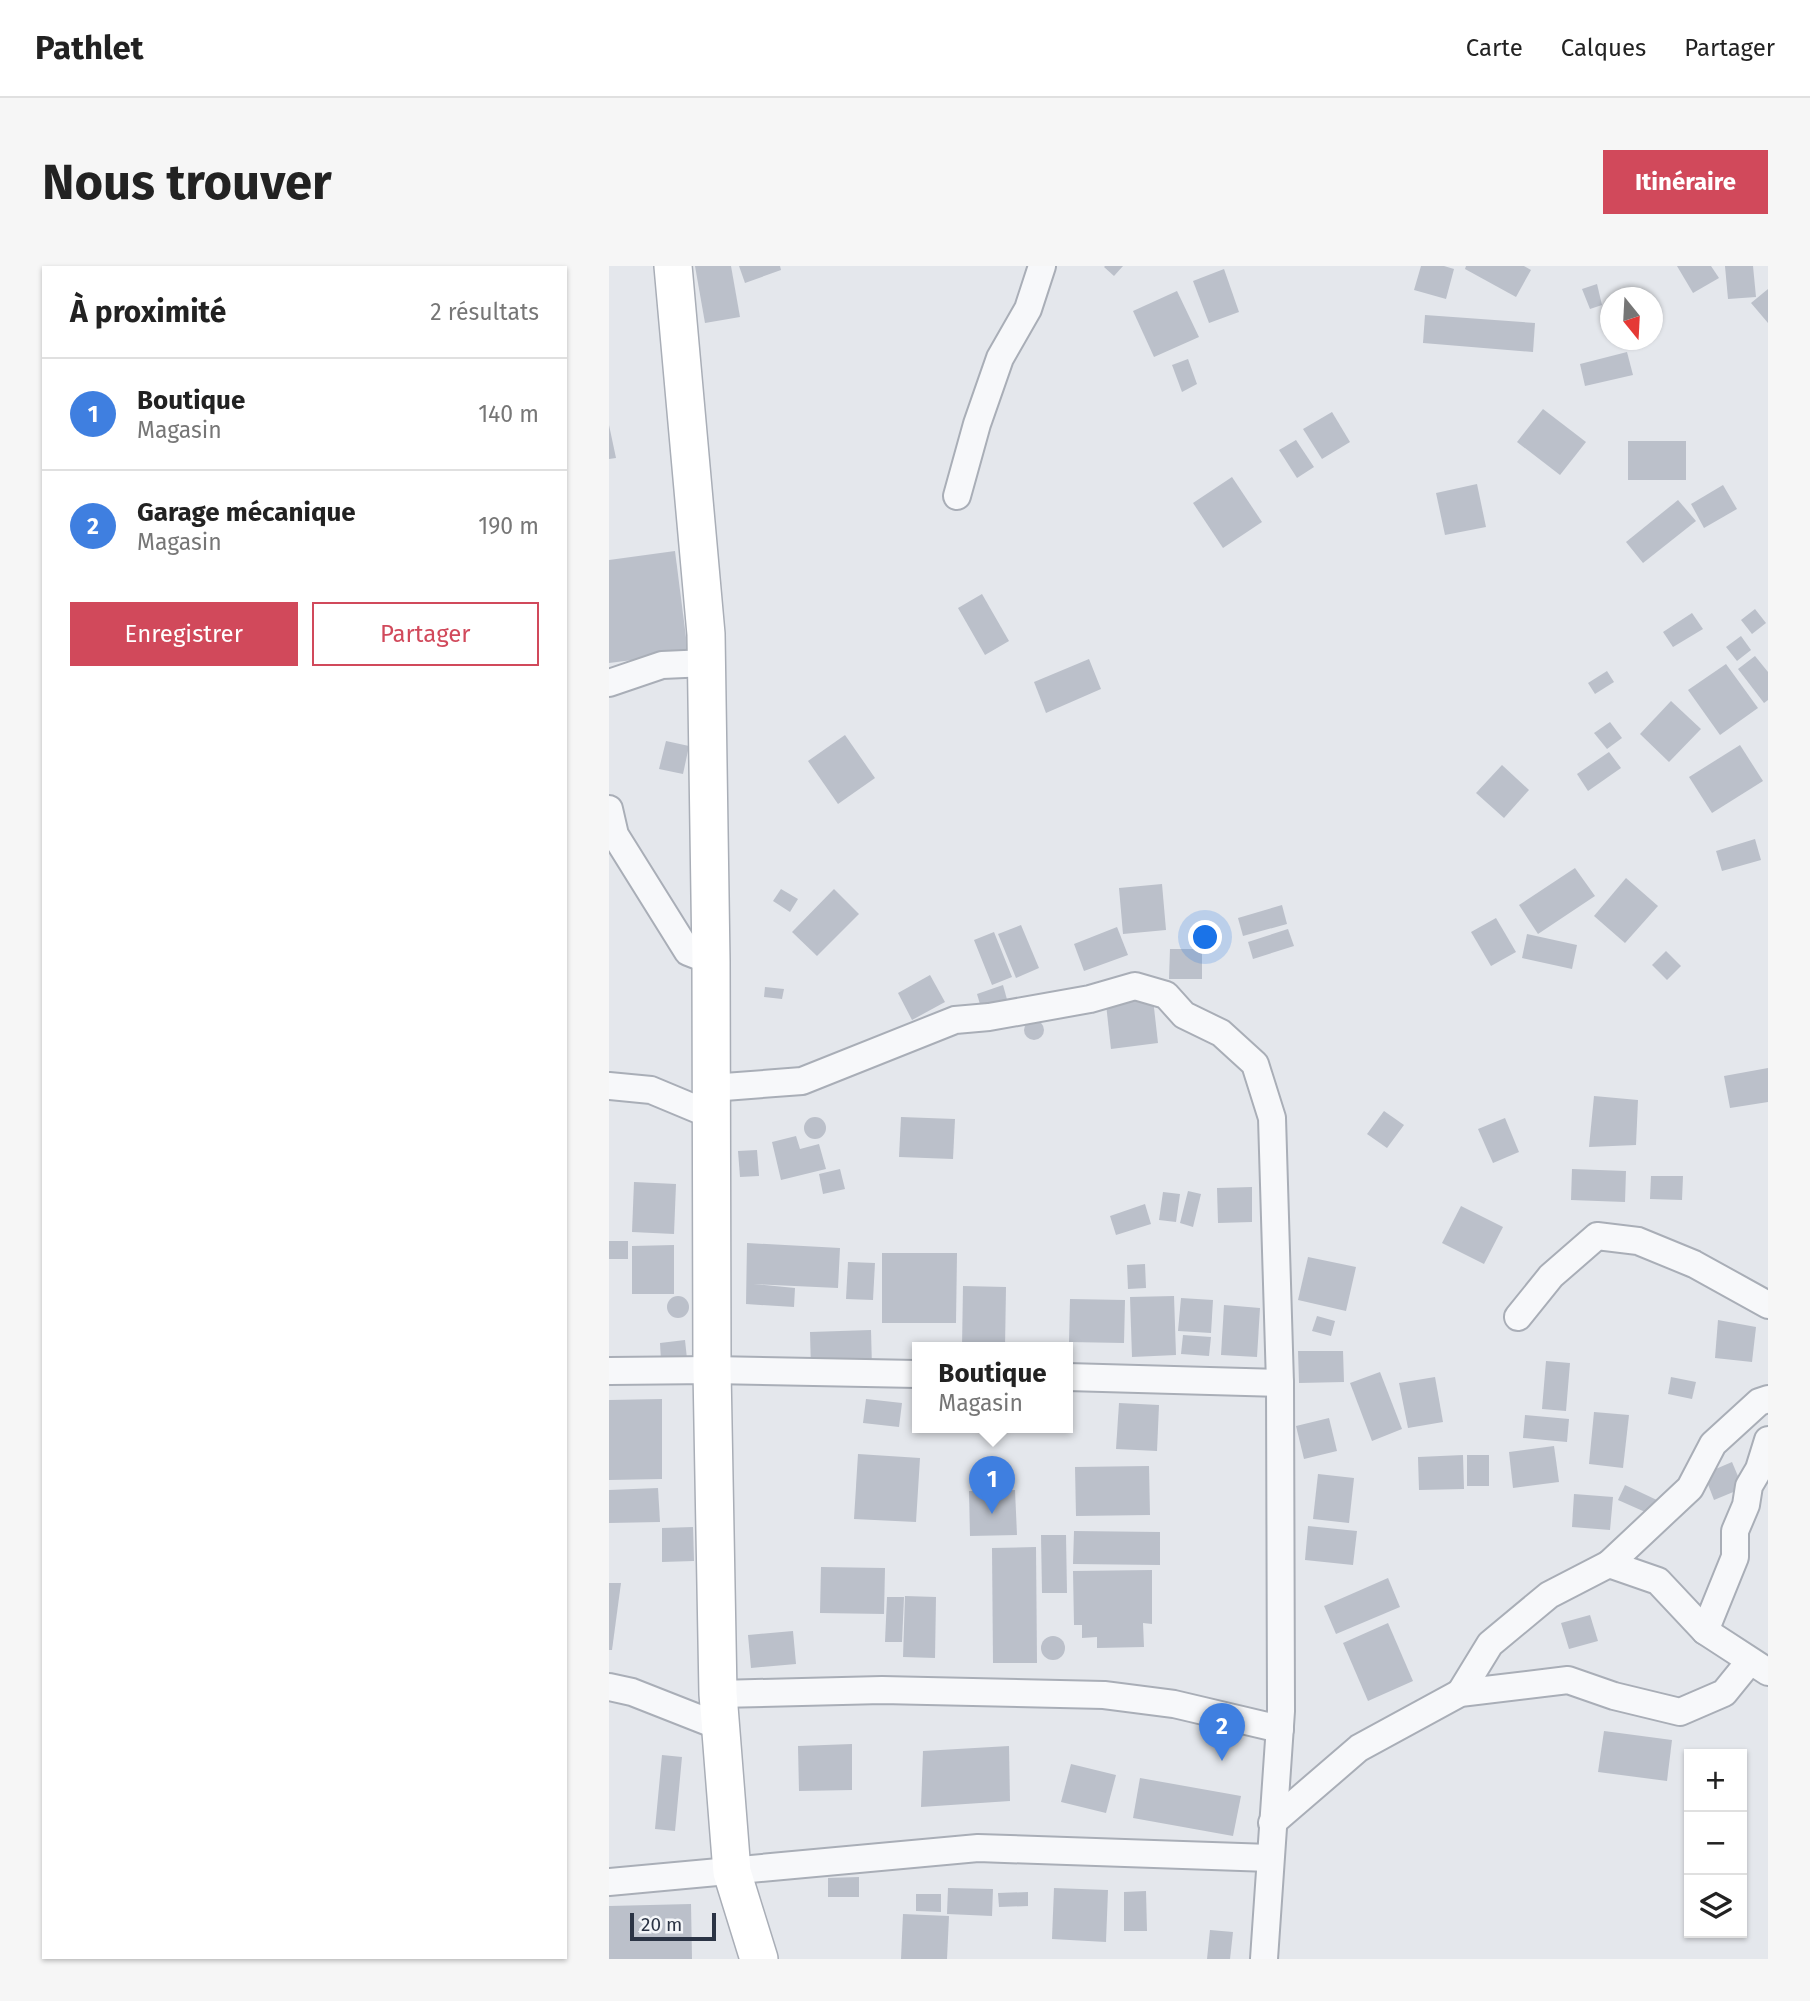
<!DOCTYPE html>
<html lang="fr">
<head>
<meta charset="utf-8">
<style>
  :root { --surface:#fff; --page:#f6f6f6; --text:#222; --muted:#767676; --line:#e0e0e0; --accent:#d1495b }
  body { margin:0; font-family:"Fira Sans",sans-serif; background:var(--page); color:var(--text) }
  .controls { position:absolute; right:21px; bottom:21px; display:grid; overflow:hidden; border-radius:0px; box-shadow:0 2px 5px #0004 }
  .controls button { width:63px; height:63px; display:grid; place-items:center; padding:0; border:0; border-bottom:2px solid var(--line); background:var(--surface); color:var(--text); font:35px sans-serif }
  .compass { position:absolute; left:991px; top:21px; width:63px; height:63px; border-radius:50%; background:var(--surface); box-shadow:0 2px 5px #0004; rotate:162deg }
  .scale { position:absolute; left:21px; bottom:18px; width:86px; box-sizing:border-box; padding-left:7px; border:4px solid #2b3445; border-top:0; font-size:19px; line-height:24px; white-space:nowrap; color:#2b3445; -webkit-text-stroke:5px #f4f6f9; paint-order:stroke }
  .you { position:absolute; left:597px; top:672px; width:24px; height:24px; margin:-18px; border:5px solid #fff; border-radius:50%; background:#1a73e8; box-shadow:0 0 0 10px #1a73e833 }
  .badge { display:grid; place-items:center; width:46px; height:46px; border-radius:50%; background:var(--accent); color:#fff; font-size:23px; font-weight:700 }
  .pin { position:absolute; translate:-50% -58px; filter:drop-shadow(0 2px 4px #0008) }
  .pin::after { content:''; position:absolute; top:37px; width:24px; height:21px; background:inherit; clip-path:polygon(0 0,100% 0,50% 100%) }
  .popup { position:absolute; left:303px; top:1076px; width:161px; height:91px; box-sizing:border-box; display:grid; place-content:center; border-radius:0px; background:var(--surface); filter:drop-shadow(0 2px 5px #0005); font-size:23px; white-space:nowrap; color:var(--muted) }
  .popup b { font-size:26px; color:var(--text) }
  .popup::after { content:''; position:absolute; left:50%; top:100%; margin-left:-14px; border:14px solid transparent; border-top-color:var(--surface) }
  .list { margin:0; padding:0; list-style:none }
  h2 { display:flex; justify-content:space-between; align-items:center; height:91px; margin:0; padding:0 28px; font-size:30px }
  h2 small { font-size:23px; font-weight:400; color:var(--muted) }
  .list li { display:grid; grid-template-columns:46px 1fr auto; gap:21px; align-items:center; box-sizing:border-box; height:112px; padding:0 28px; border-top:2px solid var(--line) }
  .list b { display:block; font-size:26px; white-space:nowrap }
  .list p { margin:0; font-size:23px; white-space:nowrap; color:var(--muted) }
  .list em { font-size:23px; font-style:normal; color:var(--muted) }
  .actions { display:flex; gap:14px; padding:21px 28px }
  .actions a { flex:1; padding:16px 0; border:2px solid var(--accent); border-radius:0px; text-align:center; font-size:24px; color:var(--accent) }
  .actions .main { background:var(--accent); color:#fff }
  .icon { flex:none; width:38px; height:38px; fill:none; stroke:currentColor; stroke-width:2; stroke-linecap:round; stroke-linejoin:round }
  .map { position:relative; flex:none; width:1159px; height:1693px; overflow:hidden; border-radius:0px }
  header { display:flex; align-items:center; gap:42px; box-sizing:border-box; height:98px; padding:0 35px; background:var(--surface); border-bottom:2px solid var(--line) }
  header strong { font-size:33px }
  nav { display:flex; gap:38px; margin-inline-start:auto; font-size:24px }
  .intro { display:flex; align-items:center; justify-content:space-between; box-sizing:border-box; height:168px; padding:0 42px }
  h1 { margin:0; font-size:49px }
  .button { padding:18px 32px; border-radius:0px; background:var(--accent); color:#fff; font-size:24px; font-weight:700 }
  main { display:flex; gap:42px; padding:0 42px }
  aside { flex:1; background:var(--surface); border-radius:0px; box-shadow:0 2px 5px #0004 }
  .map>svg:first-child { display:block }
  .building { fill:#bbc0ca }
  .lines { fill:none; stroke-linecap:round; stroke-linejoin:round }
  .street-casing { stroke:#a9aeb7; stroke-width:30 }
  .secondary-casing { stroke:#a9aeb7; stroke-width:40 }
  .street { stroke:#f7f8fa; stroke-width:26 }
  .secondary { stroke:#fff; stroke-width:37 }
</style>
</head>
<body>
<header>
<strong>Pathlet</strong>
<nav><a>Carte</a><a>Calques</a><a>Partager</a></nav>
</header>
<div class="intro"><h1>Nous trouver</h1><a class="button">Itinéraire</a></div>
<main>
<aside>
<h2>À proximité<small>2 résultats</small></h2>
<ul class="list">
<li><span class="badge" style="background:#3f7fe0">1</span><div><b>Boutique</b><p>Magasin</p></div><em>140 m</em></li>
<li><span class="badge" style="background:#3f7fe0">2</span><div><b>Garage mécanique</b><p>Magasin</p></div><em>190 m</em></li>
</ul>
<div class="actions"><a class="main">Enregistrer</a><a>Partager</a></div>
</aside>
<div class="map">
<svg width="1159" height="1693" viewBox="0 0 1159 1693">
  <rect width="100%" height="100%" fill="#e4e7ec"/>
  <g class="building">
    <path d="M86 0H122L131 51 96 57Z"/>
    <path d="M130 0H171L172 4 136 17Z"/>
    <path d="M496 0H514L505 10 495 1Z"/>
    <path d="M812 0H835L845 3 837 33 805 24Z"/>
    <path d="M857 0H915L922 4 907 31 856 3Z"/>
    <path d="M1068 0H1102L1110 12 1084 27Z"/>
    <path d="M1116 0H1144L1147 31 1119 33Z"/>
    <path d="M615 3 630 46 600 57 584 15Z"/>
    <path d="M988 18 993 39 981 43 973 23Z"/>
    <path d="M1159 23V57L1142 37Z"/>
    <path d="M568 25 590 71 545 91 524 45Z"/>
    <path d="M816 49 926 57 924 86 814 77Z"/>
    <path d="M1018 86 1024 109 976 120 971 98Z"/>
    <path d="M579 93 588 118 573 126 563 99Z"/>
    <path d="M934 143 977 176 951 209 908 176Z"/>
    <path d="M723 146 741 176 713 193 694 163Z"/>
    <path d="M0 159 7 192 0 193Z"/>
    <path d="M687 174 705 201 688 212 670 184Z"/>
    <rect x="1019" y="175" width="58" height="39"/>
    <path d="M623 211 653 256 614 282 584 237Z"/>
    <path d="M868 218 877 261 836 269 827 227Z"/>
    <path d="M1114 219 1128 243 1095 262 1082 238Z"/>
    <path d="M1069 234 1087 255 1034 297 1017 276Z"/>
    <path d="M66 285 79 387 0 397V294Z"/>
    <path d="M373 328 400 375 376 389 349 342Z"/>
    <path d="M1146 343 1157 357 1143 368 1132 354Z"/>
    <path d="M1083 347 1094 363 1064 381 1054 366Z"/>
    <path d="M1132 370 1142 384 1128 395 1117 381Z"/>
    <path d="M1146 390 1159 406V434L1155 437 1129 403Z"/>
    <path d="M480 393 492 423 437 447 425 416Z"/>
    <path d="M1117 398 1149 442 1111 469 1079 424Z"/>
    <path d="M998 405 1005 416 986 428 979 417Z"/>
    <path d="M1062 435 1092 463 1060 496 1031 468Z"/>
    <path d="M1001 456 1013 472 998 483 985 467Z"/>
    <path d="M236 469 266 512 229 538 199 495Z"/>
    <path d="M57 475 80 480 74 508 50 503Z"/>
    <path d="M1131 479 1154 515 1103 547 1080 511Z"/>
    <path d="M1000 486 1012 502 979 525 968 508Z"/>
    <path d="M893 499 920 524 895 552 867 527Z"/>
    <path d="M1146 573 1152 594 1113 605 1107 585Z"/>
    <path d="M966 602 986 630 929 668 910 639Z"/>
    <path d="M1017 612 1049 640 1016 677 985 650Z"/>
    <path d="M553 618 557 664 514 668 510 622Z"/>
    <path d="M172 623 189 633 181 646 164 635Z"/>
    <path d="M225 623 250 648 208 690 183 666Z"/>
    <path d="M673 639 678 658 634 670 629 652Z"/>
    <path d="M887 652 907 686 882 700 862 666Z"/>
    <path d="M412 659 430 702 407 712 389 668Z"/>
    <path d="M508 661 519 689 475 705 465 678Z"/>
    <path d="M679 663 685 680 644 693 639 676Z"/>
    <path d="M385 666 403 711 383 719 365 674Z"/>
    <path d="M918 668 968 679 963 703 913 692Z"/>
    <path d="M561 683H593V713H560Z"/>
    <path d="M1057 685 1072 700 1058 714 1043 699Z"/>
    <path d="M321 709 336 736 303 754 289 727Z"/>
    <path d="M394 719 399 737 373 745 368 728Z"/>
    <path d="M156 721 175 723 173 733 155 731Z"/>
    <path d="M544 733 549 777 502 783 497 738Z"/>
    <circle cx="425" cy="764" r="10"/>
    <path d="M1159 802V836L1121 842 1115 810Z"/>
    <path d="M985 830 1029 834 1027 879 980 881Z"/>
    <path d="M775 845 795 859 778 882 758 868Z"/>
    <path d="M292 851 346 853 344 893 290 891Z"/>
    <circle cx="206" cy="862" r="11"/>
    <path d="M896 852 910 886 884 897 869 863Z"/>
    <path d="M187 870 191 883 210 878 217 903 172 914 163 876Z"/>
    <path d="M148 884 150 910 131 911 129 885Z"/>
    <path d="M231 903 236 923 214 928 210 908Z"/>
    <path d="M963 903 1017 905 1016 936 962 934Z"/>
    <path d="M1042 910H1074L1073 934 1041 933Z"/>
    <path d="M25 916 67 918 65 968 23 966Z"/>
    <path d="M643 921V956L609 957 608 922Z"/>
    <path d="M579 925 592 928 584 961 571 957Z"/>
    <path d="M554 926 571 928 567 956 550 954Z"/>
    <path d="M536 938 542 958 507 969 501 950Z"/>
    <path d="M852 940 894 961 875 998 833 977Z"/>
    <rect x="0" y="975" width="19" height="18"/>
    <path d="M138 977 231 982 229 1022 144 1018 186 1022 185 1041 137 1038Z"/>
    <path d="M65 979V1028H23V980Z"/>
    <path d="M273 987H348L347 1057H273Z"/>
    <path d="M699 991 747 1001 737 1045 689 1034Z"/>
    <path d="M239 996 266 997 264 1034 237 1033Z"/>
    <path d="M536 998 537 1022 519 1023 518 999Z"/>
    <path d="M354 1020 397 1021 396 1082H353Z"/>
    <path d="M565 1030 567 1089 523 1091 521 1031Z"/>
    <circle cx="69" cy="1041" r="11"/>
    <path d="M572 1032 604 1034 602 1067 569 1065Z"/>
    <path d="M461 1033 516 1034 515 1077 460 1076Z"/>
    <path d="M615 1039 651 1042 648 1091 612 1089Z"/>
    <path d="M708 1050 726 1055 722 1070 703 1065Z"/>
    <path d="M1109 1054 1147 1061 1143 1096 1106 1092Z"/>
    <path d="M262 1064 263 1102 202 1104 201 1066Z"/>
    <path d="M574 1069 602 1071 600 1090 572 1088Z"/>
    <path d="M76 1074 78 1093 52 1095 51 1077Z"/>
    <path d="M689 1085H734L735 1116 690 1117Z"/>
    <path d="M937 1095 961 1097 957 1145 933 1143Z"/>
    <path d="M771 1106 793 1163 763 1175 741 1117Z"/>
    <path d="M826 1111 834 1156 799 1162 790 1117Z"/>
    <path d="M1062 1111 1087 1116 1083 1133 1059 1128Z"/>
    <path d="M53 1133V1213L0 1214V1134Z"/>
    <path d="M257 1133 293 1137 290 1161 254 1157Z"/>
    <path d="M510 1137 550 1139 548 1185 507 1183Z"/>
    <path d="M985 1146 1020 1149 1014 1202 980 1198Z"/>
    <path d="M916 1149 960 1153 958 1176 914 1172Z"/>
    <path d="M720 1152 728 1185 695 1193 687 1160Z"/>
    <path d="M945 1180 950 1216 904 1222 900 1186Z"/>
    <path d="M249 1188 311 1192 307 1256 245 1253Z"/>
    <path d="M854 1189 855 1223 810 1224 809 1191Z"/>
    <rect x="858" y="1189" width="22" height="31"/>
    <path d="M1123 1196 1134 1222 1105 1234 1095 1208Z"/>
    <path d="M540 1200 541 1249 467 1250 466 1201Z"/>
    <path d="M709 1208 745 1212 740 1257 704 1253Z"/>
    <path d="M1016 1219 1050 1235 1043 1249 1009 1234Z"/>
    <path d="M49 1222 51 1256 0 1257V1224Z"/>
    <path d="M406 1224 408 1269 361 1270 360 1225Z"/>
    <path d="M965 1228 1004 1231 1001 1264 963 1261Z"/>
    <path d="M699 1260 748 1265 744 1299 696 1294Z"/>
    <path d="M84 1261 85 1295 53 1296V1262Z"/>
    <path d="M465 1265 551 1266V1299L464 1298Z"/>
    <path d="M432 1269H457L458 1327H433Z"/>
    <path d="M427 1281 428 1397H384L383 1282Z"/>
    <path d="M212 1301 276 1302 275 1348 211 1347Z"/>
    <path d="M543 1304V1358L534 1357 535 1381 488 1382V1371L473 1372V1359H465L464 1305Z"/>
    <path d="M779 1312 791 1341 727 1368 715 1340Z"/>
    <path d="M0 1317H12L3 1384H0Z"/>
    <path d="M296 1330 327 1331 326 1392 294 1391Z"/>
    <path d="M278 1331H295L293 1376H276Z"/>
    <path d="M981 1349 989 1375 960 1383 952 1357Z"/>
    <path d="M779 1357 804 1415 759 1435 734 1377Z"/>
    <path d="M184 1365 187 1398 142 1402 139 1369Z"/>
    <circle cx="444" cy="1382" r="12"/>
    <path d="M995 1465 1063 1474 1058 1515 989 1506Z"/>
    <path d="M243 1478V1524L190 1525 189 1480Z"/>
    <path d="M400 1480 401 1535 312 1541 314 1485Z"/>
    <path d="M53 1489 73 1491 66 1565 46 1563Z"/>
    <path d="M462 1498 507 1509 497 1547 452 1536Z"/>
    <path d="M531 1512 632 1530 624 1570 524 1552Z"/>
    <path d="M250 1611V1631H219V1612Z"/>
    <path d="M339 1622 384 1623 383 1650 338 1648Z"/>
    <path d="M445 1622 499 1624 497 1676 443 1673Z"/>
    <path d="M537 1625 538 1665H515V1626Z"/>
    <path d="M419 1626V1640L390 1641 389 1627Z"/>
    <path d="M307 1628H332V1646L307 1645Z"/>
    <path d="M82 1638 83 1693H0V1640Z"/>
    <path d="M294 1648 340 1650 338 1693H292Z"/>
    <path d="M601 1664 624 1666 621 1693H598Z"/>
  </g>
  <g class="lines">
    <g class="street-casing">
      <g id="street">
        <path d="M348 230 368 158 391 92 419 43 433 0"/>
        <path d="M0 417 53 399 98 397"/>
        <path d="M0 543 6 569 79 686 102 695"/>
        <path d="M0 820 42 824 102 849"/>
        <path d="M102 822 193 815 346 754 380 751 481 733 526 720 557 729 575 749 612 767 646 798 663 852 671 1117 672 1445 655 1693"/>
        <path d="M909 1051 942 1010 988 970 1029 975 1085 998 1159 1039"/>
        <path d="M0 1105 103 1104 308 1108"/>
        <path d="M458 1111 671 1117"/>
        <path d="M1000 1298 1081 1222 1104 1178 1150 1136 1159 1133"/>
        <path d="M1096 1365 1126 1291V1265L1137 1239 1140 1220 1150 1203 1159 1174"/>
        <path d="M0 1421 23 1426 112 1461"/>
        <path d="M851 1427 881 1378 940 1329 1000 1298 1049 1315 1096 1365 1159 1406"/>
        <path d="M109 1428 273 1424 495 1429 565 1438 671 1463"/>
        <path d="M663 1557 750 1482 851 1427 959 1414 1005 1430 1071 1446 1115 1427 1141 1395"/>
        <path d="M0 1616 369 1582 661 1592"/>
      </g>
    </g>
    <g class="secondary-casing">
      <path id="secondary" d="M64 0 97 368 102 695 103 1104 109 1428 123 1606 150 1693"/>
    </g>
    <use href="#street" class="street"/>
    <use href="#secondary" class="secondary"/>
  </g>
</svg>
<div class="controls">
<button>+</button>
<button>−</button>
<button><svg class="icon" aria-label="layers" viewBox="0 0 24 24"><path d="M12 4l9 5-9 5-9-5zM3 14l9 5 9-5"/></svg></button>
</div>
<svg class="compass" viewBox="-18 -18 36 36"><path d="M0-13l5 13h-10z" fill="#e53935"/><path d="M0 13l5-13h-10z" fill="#767676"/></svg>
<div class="scale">20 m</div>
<div class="you"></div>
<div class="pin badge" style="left:383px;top:1248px;background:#3f7fe0">1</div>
<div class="popup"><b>Boutique</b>Magasin</div>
<div class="pin badge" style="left:613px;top:1495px;background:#3f7fe0">2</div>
</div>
</main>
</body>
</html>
